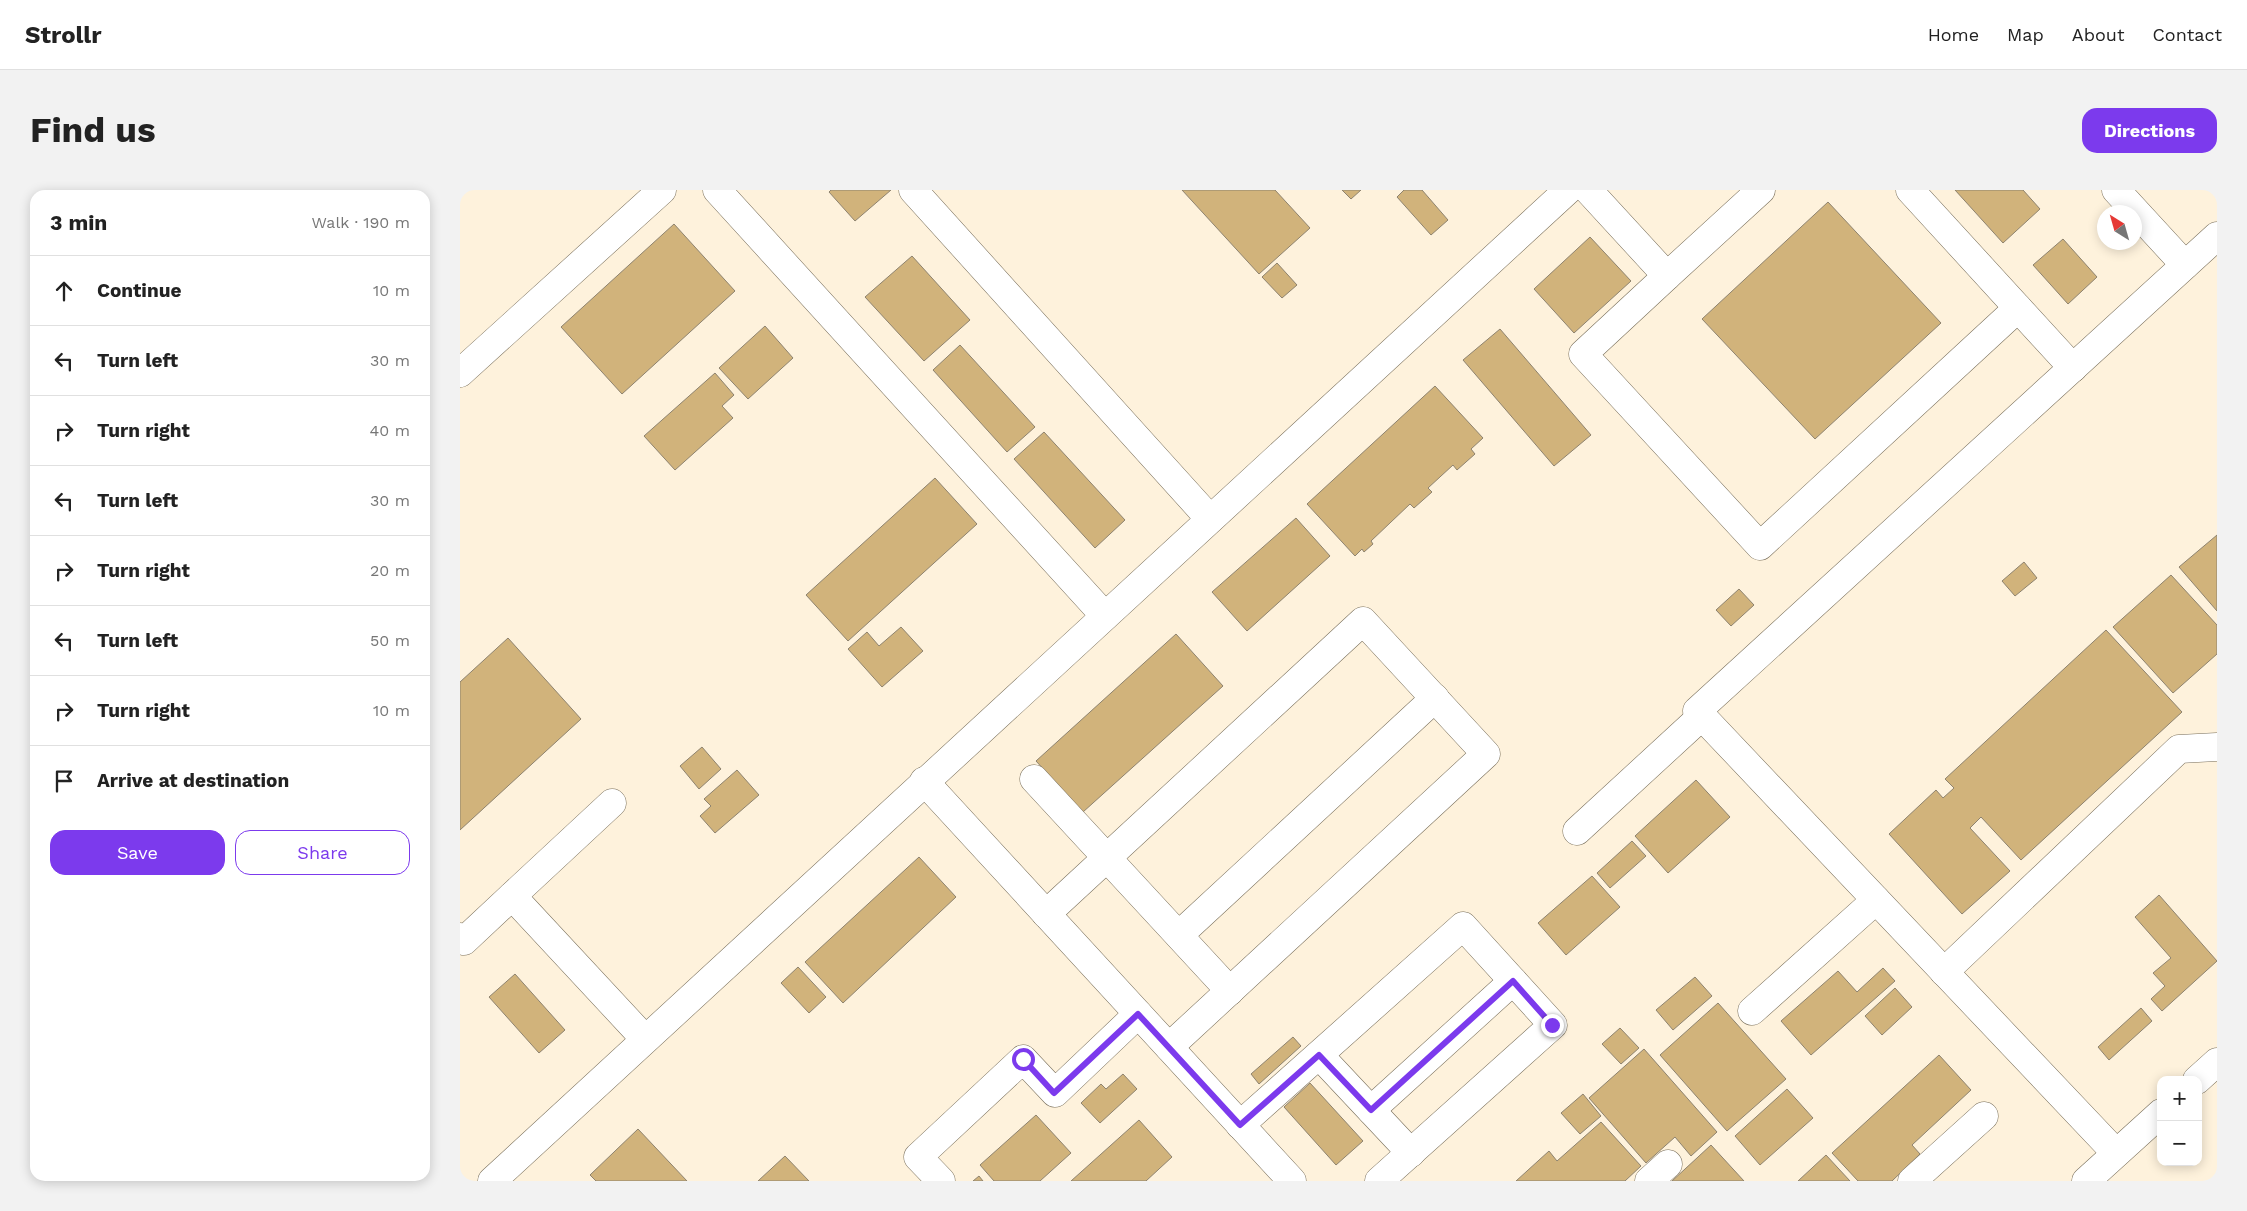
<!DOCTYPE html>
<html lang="en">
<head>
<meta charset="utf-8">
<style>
  :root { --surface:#fff; --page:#f2f2f2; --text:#222; --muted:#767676; --line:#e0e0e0; --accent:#7c3aed }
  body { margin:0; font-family:"Work Sans",sans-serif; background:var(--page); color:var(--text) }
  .controls { position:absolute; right:15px; bottom:15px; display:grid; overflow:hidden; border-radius:10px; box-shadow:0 2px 12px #0003 }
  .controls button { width:45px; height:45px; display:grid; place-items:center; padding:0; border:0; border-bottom:1px solid var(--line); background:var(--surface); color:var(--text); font:25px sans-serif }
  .compass { position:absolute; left:1637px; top:15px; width:45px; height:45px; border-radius:50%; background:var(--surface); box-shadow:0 2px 12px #0003; rotate:323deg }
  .stop { position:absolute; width:15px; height:15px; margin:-11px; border:4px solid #7c3aed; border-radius:50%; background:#fff }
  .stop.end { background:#7c3aed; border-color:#fff; box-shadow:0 1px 5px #0008 }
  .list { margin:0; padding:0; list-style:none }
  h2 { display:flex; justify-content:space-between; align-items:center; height:65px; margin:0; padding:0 20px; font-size:21px }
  h2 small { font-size:16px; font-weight:400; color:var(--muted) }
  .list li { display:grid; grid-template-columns:32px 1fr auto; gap:15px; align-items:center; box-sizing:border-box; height:70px; padding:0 20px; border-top:1px solid var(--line) }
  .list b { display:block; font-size:19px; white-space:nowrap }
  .list em { font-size:16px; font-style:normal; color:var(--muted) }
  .actions { display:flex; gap:10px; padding:15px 20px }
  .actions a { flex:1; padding:11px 0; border:1px solid var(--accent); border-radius:15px; text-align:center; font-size:18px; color:var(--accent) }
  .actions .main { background:var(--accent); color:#fff }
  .icon { flex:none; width:28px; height:28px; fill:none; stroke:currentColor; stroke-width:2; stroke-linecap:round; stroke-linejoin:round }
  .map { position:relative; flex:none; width:1757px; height:991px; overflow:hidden; border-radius:15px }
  header { display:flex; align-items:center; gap:30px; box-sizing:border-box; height:70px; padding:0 25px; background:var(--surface); border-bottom:1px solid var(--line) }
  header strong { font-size:24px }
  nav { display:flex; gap:28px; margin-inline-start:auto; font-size:18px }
  .intro { display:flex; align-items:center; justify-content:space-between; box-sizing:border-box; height:120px; padding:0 30px }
  h1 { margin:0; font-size:35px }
  .button { padding:12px 22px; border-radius:15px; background:var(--accent); color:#fff; font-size:18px; font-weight:700 }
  main { display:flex; gap:30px; padding:0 30px }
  aside { flex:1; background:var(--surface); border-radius:15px; box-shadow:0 2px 12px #0003 }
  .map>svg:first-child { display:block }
  .building { fill:#d1b37b; stroke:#8e836f }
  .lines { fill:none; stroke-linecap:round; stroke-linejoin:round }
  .minor-casing { stroke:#796f5b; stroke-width:29 }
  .minor { stroke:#fff; stroke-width:28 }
  .route { stroke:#7c3aed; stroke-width:6 }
</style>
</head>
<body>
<header>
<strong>Strollr</strong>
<nav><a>Home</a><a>Map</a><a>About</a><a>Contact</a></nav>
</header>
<div class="intro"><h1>Find us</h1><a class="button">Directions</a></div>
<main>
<aside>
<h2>3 min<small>Walk · 190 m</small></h2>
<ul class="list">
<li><svg class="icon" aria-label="ahead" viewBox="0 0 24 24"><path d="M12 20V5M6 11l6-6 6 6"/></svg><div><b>Continue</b></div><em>10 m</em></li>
<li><svg class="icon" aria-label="left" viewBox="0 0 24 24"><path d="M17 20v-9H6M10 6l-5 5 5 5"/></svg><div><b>Turn left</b></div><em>30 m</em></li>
<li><svg class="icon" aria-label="right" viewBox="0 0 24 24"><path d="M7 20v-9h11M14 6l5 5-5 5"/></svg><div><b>Turn right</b></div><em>40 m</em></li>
<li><svg class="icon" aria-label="left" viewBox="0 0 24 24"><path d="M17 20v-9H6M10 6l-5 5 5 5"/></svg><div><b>Turn left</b></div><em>30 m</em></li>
<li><svg class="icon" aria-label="right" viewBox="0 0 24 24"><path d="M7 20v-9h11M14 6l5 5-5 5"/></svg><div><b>Turn right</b></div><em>20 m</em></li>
<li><svg class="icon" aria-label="left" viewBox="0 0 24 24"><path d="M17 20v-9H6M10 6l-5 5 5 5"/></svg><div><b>Turn left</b></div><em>50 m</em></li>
<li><svg class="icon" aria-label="right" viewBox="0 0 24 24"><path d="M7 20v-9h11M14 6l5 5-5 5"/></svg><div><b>Turn right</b></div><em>10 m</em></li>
<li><svg class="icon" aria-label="arrive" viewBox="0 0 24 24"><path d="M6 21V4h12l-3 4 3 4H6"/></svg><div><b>Arrive at destination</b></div></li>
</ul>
<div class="actions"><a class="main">Save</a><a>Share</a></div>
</aside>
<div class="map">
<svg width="1757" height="991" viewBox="0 0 1757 991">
  <rect width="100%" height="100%" fill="#fef2dc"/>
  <g class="building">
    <path d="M371 0H431L395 31 369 2Z"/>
    <path d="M722 0H815L850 38 799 84Z"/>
    <path d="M882 0H901L891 9Z"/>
    <path d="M944 0H962L988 30 971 45 937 7Z"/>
    <path d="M1495 0H1563L1580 19 1543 53Z"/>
    <path d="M1368 12 1481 133 1355 249 1242 129Z"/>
    <path d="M214 34 275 101 162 204 101 137Z"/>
    <path d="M1130 47 1171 91 1114 143 1074 99Z"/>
    <path d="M1603 49 1637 87 1608 114 1573 75Z"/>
    <path d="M452 66 510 130 464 171 405 107Z"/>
    <path d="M817 73 837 95 822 108 802 87Z"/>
    <path d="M305 136 333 168 288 209 259 178Z"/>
    <path d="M1040 139 1131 245 1094 276 1003 170Z"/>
    <path d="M500 155 575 237 547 262 473 180Z"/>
    <path d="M255 183 274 205 262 216 273 228 215 280 184 246Z"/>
    <path d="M975 196 1023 248 1011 259 1015 264 997 280 993 275 968 298 972 302 954 318 950 314 911 351 913 354 904 362 902 359 895 366 847 314Z"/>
    <path d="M584 242 665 330 635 358 554 269Z"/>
    <path d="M475 288 517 334 388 451 346 405Z"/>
    <path d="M836 328 870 366 787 441 752 402Z"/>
    <path d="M1757 345V421L1719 377Z"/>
    <path d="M1564 372 1577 388 1555 406 1542 391Z"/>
    <path d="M1711 385 1757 435V464L1713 503 1653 437Z"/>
    <path d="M1279 399 1294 415 1271 436 1256 420Z"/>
    <path d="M441 437 463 461 422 497 388 459 407 442 419 456Z"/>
    <path d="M1646 440 1722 522 1561 670 1521 627 1510 638 1550 681 1502 724 1429 644 1476 600 1483 608 1494 598 1485 589Z"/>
    <path d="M716 444 763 496 623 622 576 571Z"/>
    <path d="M48 448 121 529 0 640V492Z"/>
    <path d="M242 557 261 579 239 599 220 576Z"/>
    <path d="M277 580 299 605 255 643 240 626 251 616 244 609Z"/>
    <path d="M1236 590 1270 627 1208 683 1175 646Z"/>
    <path d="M1172 651 1186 666 1150 698 1137 683Z"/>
    <path d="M459 667 496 707 383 813 345 772Z"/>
    <path d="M1132 686 1160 717 1106 765 1078 733Z"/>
    <path d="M1699 705 1757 771 1702 821 1691 809 1705 796 1693 783 1711 768 1675 727Z"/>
    <path d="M338 777 366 807 349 823 321 793Z"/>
    <path d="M1423 778 1435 791 1351 865 1321 831 1378 781 1397 802Z"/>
    <path d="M55 784 105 840 79 863 29 807Z"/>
    <path d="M1235 787 1252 806 1213 840 1196 820Z"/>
    <path d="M1435 798 1452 817 1422 845 1405 826Z"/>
    <path d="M1258 813 1326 889 1267 941 1200 865Z"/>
    <path d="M1681 818 1692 831 1649 870 1638 857Z"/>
    <path d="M1160 838 1179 858 1161 874 1142 854Z"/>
    <path d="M833 847 841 856 799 894 791 884Z"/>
    <path d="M1184 859 1257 942 1231 966 1215 947 1186 973 1129 908Z"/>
    <path d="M1479 865 1511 900 1452 955 1460 964 1432 991H1398L1372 963Z"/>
    <path d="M663 884 677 899 640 933 621 913 641 894 646 899Z"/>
    <path d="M850 893 903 951 876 975 824 917Z"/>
    <path d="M1327 899 1353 928 1300 975 1275 946Z"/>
    <path d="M1123 904 1141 926 1120 944 1101 923Z"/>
    <path d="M576 925 611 963 580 991H534L520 975Z"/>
    <path d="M679 930 712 967 686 991H611Z"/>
    <path d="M1141 932 1181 976 1165 991H1056L1089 961 1097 971Z"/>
    <path d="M178 939 227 991H136L130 985Z"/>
    <path d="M1251 955 1284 991H1212Z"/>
    <path d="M1366 965 1390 991H1338Z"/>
    <path d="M325 966 349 991H298Z"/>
    <path d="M519 986 523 991H513Z"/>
  </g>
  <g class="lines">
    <g class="minor-casing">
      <g id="minor">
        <path d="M257 0 645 426"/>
        <path d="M453 0 750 329"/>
        <path d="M1128 0 1207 86 1301 0"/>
        <path d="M1450 0 1613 178"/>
        <path d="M1656 0 1725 75"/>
        <path d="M1207 86 1123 164 1300 356 1558 118"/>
        <path d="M0 183 202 0"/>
        <path d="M574 589 770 801"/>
        <path d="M464 591 832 991"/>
        <path d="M152 613 52 706 185 849"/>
        <path d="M1117 641 1242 526"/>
        <path d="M586 724 903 431 1026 564 709 857"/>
        <path d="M719 745 975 508"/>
        <path d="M0 747 4 751 52 706"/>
        <path d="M1484 782 1719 559 1757 557"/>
        <path d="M1292 821 1416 710"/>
        <path d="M859 865 951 963"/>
        <path d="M1737 890 1757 872"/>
        <path d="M911 920 1053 791"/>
        <path d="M780 935 1003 736 1093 835 919 991"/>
        <path d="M1656 963 1237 521 1757 46"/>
        <path d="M32 991 1108 0"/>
        <path d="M481 991 458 967 563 869 595 903 678 824"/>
        <path d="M1189 991 1208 974"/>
        <path d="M1452 991 1524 926"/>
        <path d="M1626 991 1701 923"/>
      </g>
    </g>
    <use href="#minor" class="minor"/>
  </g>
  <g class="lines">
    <path class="route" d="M563 869 594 903 678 824 780 935 859 865 911 920 1053 791 1092 835"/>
  </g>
</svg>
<div class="controls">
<button>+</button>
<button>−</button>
</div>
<svg class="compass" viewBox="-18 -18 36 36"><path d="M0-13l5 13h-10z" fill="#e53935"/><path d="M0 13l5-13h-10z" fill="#767676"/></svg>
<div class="stop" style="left:563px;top:869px"></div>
<div class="stop end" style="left:1092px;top:835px"></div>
</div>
</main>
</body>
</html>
